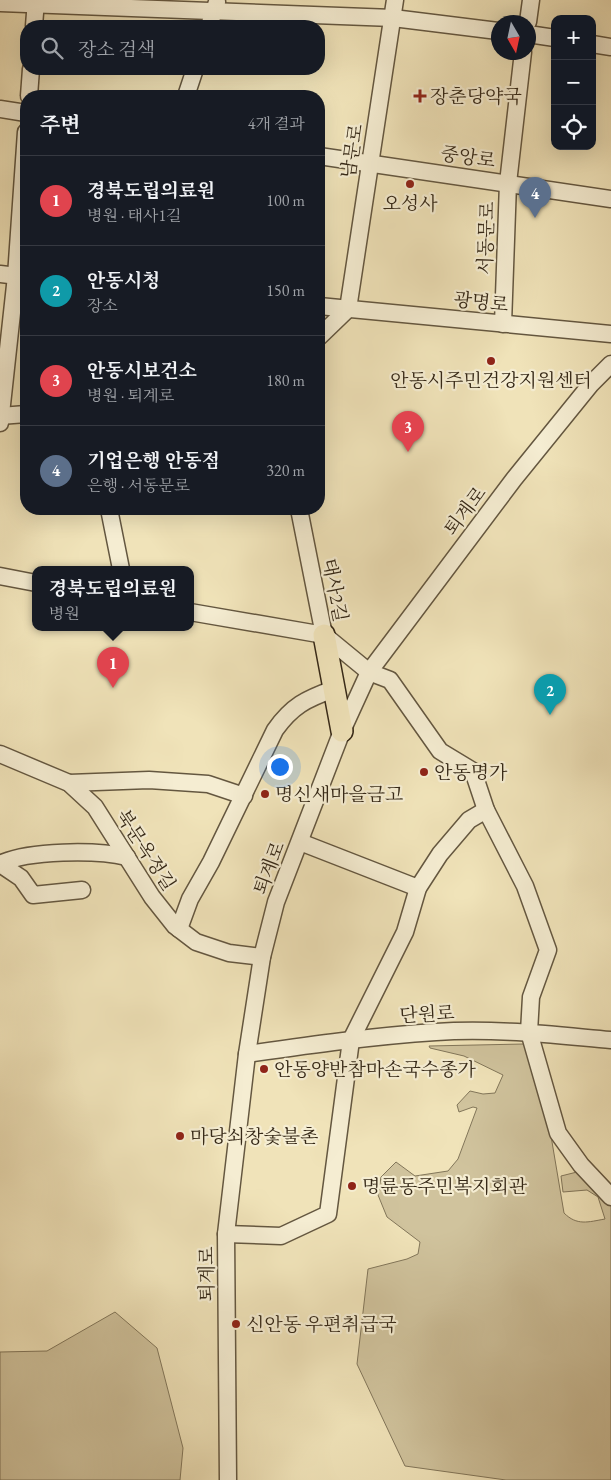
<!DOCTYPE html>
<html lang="ko">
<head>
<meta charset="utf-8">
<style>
  :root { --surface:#171b24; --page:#20242c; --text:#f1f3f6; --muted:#9ea1a6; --line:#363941; --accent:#c59692 }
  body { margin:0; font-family:"EB Garamond","Noto Serif KR",serif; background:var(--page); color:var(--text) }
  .controls { position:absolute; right:15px; top:15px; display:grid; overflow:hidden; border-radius:10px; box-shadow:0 5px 20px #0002 }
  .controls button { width:45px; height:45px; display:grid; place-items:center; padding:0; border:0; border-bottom:1px solid var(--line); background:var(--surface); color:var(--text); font:25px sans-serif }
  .compass { position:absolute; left:491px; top:15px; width:45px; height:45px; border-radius:50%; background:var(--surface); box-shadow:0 5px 20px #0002; rotate:171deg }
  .you { position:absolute; left:279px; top:766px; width:18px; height:18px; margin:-12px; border:4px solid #fff; border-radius:50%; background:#1a73e8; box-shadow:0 0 0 8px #1a73e833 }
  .badge { display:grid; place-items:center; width:32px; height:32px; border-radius:50%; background:var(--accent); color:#fff; font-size:16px; font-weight:700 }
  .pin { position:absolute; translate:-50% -41px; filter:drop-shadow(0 1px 2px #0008) }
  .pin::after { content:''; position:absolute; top:26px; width:18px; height:15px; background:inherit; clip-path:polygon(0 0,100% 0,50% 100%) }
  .popup { position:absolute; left:32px; top:566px; width:162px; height:65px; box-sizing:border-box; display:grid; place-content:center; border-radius:10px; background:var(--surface); filter:drop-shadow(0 1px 4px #0005); font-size:16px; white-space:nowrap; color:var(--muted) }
  .popup b { font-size:19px; color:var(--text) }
  .popup::after { content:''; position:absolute; left:50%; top:100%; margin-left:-10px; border:10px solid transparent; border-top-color:var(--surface) }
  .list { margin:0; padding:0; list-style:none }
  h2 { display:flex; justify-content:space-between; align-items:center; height:65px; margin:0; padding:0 20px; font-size:21px }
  h2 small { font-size:16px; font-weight:400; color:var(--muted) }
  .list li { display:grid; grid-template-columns:32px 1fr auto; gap:15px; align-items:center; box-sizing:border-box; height:90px; padding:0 20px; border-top:1px solid var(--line) }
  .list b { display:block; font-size:19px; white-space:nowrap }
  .list p { margin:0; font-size:16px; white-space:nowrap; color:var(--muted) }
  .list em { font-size:16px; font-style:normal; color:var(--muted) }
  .icon { flex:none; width:28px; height:28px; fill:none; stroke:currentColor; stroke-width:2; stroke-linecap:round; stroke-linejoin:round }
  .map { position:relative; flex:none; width:611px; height:1480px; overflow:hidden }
  .search { position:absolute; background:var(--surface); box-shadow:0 5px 20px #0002; left:20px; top:20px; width:305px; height:55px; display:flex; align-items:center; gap:12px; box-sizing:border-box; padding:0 18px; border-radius:20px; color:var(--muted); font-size:19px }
  .panel { position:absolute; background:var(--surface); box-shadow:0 5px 20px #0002; left:20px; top:90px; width:305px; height:425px; border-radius:20px }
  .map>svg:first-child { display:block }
  .green { fill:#d0c39d; stroke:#82765a }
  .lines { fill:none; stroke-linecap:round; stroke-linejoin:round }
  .minor-casing { stroke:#645740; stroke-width:19 }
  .major-casing { stroke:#352817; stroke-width:24 }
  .minor { stroke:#f5edd2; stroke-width:16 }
  .major { stroke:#f0e3b9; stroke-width:21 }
  .poi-dot { fill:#8f2418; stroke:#f5edd2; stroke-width:2 }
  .labels { text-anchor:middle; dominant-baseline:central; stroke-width:4.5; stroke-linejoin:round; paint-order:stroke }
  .poi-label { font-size:19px; fill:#352817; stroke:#f5edd2; text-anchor:start }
  .street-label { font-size:19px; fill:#352817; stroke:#f5edd2 }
</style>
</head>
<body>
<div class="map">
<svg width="611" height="1480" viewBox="0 0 611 1480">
  <rect width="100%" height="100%" fill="#f0e3b9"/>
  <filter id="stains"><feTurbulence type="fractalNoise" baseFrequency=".004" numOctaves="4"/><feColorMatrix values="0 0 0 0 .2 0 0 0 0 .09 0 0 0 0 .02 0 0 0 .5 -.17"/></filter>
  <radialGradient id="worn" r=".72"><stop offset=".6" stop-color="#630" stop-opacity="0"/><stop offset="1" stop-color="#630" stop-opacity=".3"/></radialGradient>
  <g class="green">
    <path d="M524 1044 551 1136 564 1213C577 1226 588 1222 605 1219L598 1197 587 1190 563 1192 561 1176 581 1171 609 1200 611 1206V1480H506L405 1466 357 1364 368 1269 407 1259 418 1254 420 1242 387 1217 378 1195 381 1177 396 1162 415 1176 448 1171 458 1159 477 1108 473 1107 459 1112 457 1105 470 1091 483 1094 495 1093 503 1075 464 1056 430 1048 429 1046Z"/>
    <path d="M115 1312 157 1348 183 1448 180 1480H0V1352L47 1351Z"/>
  </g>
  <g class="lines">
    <g class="minor-casing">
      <g id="minor">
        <path d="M0 3 393 18 498 31"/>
        <path d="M528 22 531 0"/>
        <path d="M34 26 36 0"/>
        <path d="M209 26 217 2"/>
        <path d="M528 34 555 38"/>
        <path d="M592 44 611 47"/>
        <path d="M29 96 31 69"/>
        <path d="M186 96 195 69"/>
        <path d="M0 109 26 113"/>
        <path d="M319 156 611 199"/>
        <path d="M0 274 26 277"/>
        <path d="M319 306 611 334"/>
        <path d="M348 309 395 0"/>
        <path d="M503 324 508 183 523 52"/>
        <path d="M319 337 348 309"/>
        <path d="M0 416 26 414"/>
        <path d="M0 423 16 276 26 132"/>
        <path d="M109 509 121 569"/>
        <path d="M299 509 324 635"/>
        <path d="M0 576 36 583"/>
        <path d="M190 612 324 635 369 672 390 680 440 751 473 771 486 810 525 886 548 950 531 997 529 1032 558 1133 581 1165 611 1197"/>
        <path d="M0 754 69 783 95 807 152 897 175 926 196 942 229 953 262 957"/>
        <path d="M69 783 149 780 208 784 244 796"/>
        <path d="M300 842 418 888"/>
        <path d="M0 864C28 850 97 850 127 857"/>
        <path d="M0 864 21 878 33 895 82 890"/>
        <path d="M179 929 190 899 211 862 275 730C292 706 306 699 334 689"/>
        <path d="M247 1054C310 1045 373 1036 436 1032 495 1028 553 1035 611 1040"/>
        <path d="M226 1234 281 1236 328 1214 351 1040 405 932 418 888 440 854 469 820 486 810"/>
        <path d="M228 1480 226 1234 247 1054 262 957 276 902 342 731 369 672 514 479 591 384 611 364"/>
      </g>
    </g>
    <g class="major-casing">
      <path id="major" d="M324 635 342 731"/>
    </g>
    <use href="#minor" class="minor"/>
    <use href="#major" class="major"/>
  </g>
  <g class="poi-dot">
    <path d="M417.5 88.5h5v5h5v5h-5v5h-5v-5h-5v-5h5z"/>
    <circle cx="410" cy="184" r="5"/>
    <circle cx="491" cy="361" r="5"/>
    <circle cx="424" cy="772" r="5"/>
    <circle cx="265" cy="794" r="5"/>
    <circle cx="264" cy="1069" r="5"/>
    <circle cx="180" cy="1136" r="5"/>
    <circle cx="352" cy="1186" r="5"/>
    <circle cx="236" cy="1324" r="5"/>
  </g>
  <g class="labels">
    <g class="poi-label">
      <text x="430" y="96">장춘당약국</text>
      <text x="410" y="203" text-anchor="middle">오성사</text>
      <text x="491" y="380" text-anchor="middle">안동시주민건강지원센터</text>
      <text x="434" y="772">안동명가</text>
      <text x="275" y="794">명신새마을금고</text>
      <text x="274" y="1069">안동양반참마손국수종가</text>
      <text x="190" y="1136">마당쇠창숯불촌</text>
      <text x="362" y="1186">명륜동주민복지회관</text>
      <text x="246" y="1324">신안동 우편취급국</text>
    </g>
    <g class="street-label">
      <text transform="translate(352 151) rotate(-81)">남문로</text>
      <text transform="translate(468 157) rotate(8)">중앙로</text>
      <text transform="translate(486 238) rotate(-88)">서동문로</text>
      <text transform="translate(481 302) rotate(6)">광명로</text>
      <text transform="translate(465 511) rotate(-53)">퇴계로</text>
      <text transform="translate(335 590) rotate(79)">태사2길</text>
      <text transform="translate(146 850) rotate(57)">북문옥정길</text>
      <text transform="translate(269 868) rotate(-69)">퇴계로</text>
      <text transform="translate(427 1014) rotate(-3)">단원로</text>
      <text transform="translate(206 1274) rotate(-90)">퇴계로</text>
    </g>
  </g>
  <rect width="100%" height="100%" filter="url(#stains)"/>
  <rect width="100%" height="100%" fill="url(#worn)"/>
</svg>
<div class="controls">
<button>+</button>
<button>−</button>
<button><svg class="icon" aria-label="locate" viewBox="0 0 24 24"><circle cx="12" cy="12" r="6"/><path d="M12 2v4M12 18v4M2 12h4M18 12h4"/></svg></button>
</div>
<svg class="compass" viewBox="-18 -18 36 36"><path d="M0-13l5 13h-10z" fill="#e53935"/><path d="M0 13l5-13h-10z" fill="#9ea1a6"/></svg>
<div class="you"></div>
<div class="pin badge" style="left:113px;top:688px;background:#e0444e">1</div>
<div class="popup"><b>경북도립의료원</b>병원</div>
<div class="pin badge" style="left:550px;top:715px;background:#0f9aa8">2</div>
<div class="pin badge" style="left:408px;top:452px;background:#e0444e">3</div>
<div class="pin badge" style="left:535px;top:218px;background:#5c6f8a">4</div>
<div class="search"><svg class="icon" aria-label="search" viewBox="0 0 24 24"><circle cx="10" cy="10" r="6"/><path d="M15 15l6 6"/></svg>장소 검색</div>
<section class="panel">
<h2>주변<small>4개 결과</small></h2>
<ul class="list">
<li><span class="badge" style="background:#e0444e">1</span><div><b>경북도립의료원</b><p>병원 · 태사1길</p></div><em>100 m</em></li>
<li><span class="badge" style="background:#0f9aa8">2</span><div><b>안동시청</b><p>장소</p></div><em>150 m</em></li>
<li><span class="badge" style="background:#e0444e">3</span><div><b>안동시보건소</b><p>병원 · 퇴계로</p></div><em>180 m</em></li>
<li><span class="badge" style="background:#5c6f8a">4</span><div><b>기업은행 안동점</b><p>은행 · 서동문로</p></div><em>320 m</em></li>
</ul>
</section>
</div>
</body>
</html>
